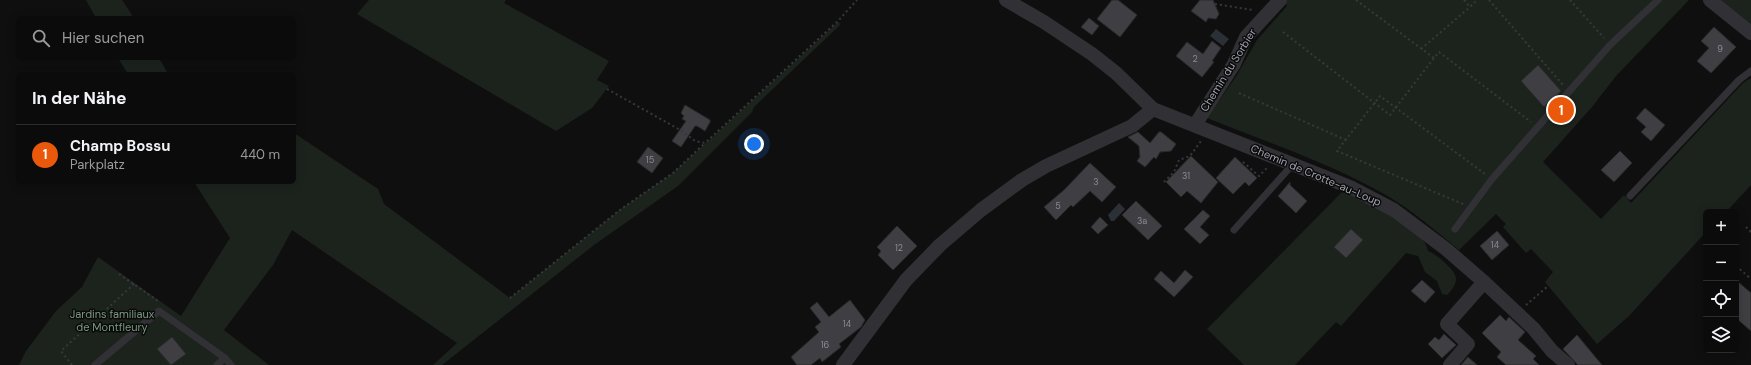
<!DOCTYPE html>
<html lang="de">
<head>
<meta charset="utf-8">
<style>
  :root { --surface:#0c0b0c; --page:#1a191a; --text:#f1f3f6; --muted:#9a9b9d; --line:#2c2b2d; --accent:#ea580c }
  body { margin:0; font-family:"DM Sans",sans-serif; background:var(--page); color:var(--text) }
  .controls { position:absolute; right:12px; bottom:12px; display:grid; overflow:hidden; border-radius:6px; box-shadow:0 2px 10px #0003 }
  .controls button { width:36px; height:36px; display:grid; place-items:center; padding:0; border:0; border-bottom:1px solid var(--line); background:var(--surface); color:var(--text); font:20px sans-serif }
  .you { position:absolute; left:754px; top:144px; width:14px; height:14px; margin:-10px; border:3px solid #fff; border-radius:50%; background:#1a73e8; box-shadow:0 0 0 6px #1a73e833 }
  .badge { display:grid; place-items:center; width:26px; height:26px; border-radius:50%; background:var(--accent); color:#fff; font-size:13px; font-weight:700 }
  .pin { position:absolute; translate:-50% -50%; border:2px solid #fff; box-shadow:0 1px 4px #0006 }
  .list { margin:0; padding:0; list-style:none }
  h2 { display:flex; justify-content:space-between; align-items:center; height:52px; margin:0; padding:0 16px; font-size:17px }
  h2 small { font-size:13px; font-weight:400; color:var(--muted) }
  .list li { display:grid; grid-template-columns:26px 1fr auto; gap:12px; align-items:center; box-sizing:border-box; height:60px; padding:0 16px; border-top:1px solid var(--line) }
  .list b { display:block; font-size:15px; white-space:nowrap }
  .list p { margin:0; font-size:13px; white-space:nowrap; color:var(--muted) }
  .list em { font-size:13px; font-style:normal; color:var(--muted) }
  .icon { flex:none; width:22px; height:22px; fill:none; stroke:currentColor; stroke-width:2; stroke-linecap:round; stroke-linejoin:round }
  .map { position:relative; flex:none; width:1751px; height:365px; overflow:hidden }
  .search { position:absolute; background:var(--surface); box-shadow:0 2px 10px #0003; left:16px; top:16px; width:280px; height:44px; display:flex; align-items:center; gap:10px; box-sizing:border-box; padding:0 14px; border-radius:6px; color:var(--muted); font-size:15px }
  .panel { position:absolute; background:var(--surface); box-shadow:0 2px 10px #0003; left:16px; top:72px; width:280px; height:112px; border-radius:6px }
  .map>svg:first-child { display:block }
  .green { fill:#1c231d }
  .water { fill:#2b3037 }
  .building { fill:#3f3f43; stroke:#2a2a2c }
  .lines { fill:none; stroke-linecap:round; stroke-linejoin:round }
  .path { stroke:#37383c; stroke-width:2; stroke-dasharray:2 3; stroke-linecap:butt }
  .lane { stroke:#313135; stroke-width:7 }
  .street { stroke:#313135; stroke-width:14 }
  .labels { text-anchor:middle; dominant-baseline:central; stroke-width:3; stroke-linejoin:round; paint-order:stroke }
  .number-label { font-size:9px; fill:#898c95 }
  .street-label { font-size:11px; fill:#a2a5b0; stroke:#0b0a0b }
  .park-label { font-size:11px; fill:#7b9980; stroke:#0b0a0b }
</style>
</head>
<body>
<div class="map">
<svg width="1751" height="365" viewBox="0 0 1751 365">
  <rect width="100%" height="100%" fill="#100f10"/>
  <g class="green">
    <path d="M86 0H122L134 18H96Z"/>
    <path d="M369 0H506L504 3 609 61 597 80 609 86 592 108 556 131 357 14Z"/>
    <path d="M1286 0H1689L1616 76 1592 107 1543 162 1601 219 1624 195 1631 203 1743 83 1751 78V185L1726 212H1706V232L1629 316 1597 344 1545 282 1553 272 1531 249 1526 253 1503 227 1506 224 1496 214 1459 250C1436 231 1412 210 1386 195 1330 163 1267 142 1207 118L1237 75 1257 40 1287 6 1284 2Z"/>
    <path d="M1721 0H1751V24Z"/>
    <path d="M838 22 841 24 754 107 752 112 678 186 594 245 442 365H433L457 343 292 230 273 265 224 330 269 365H19L26 351 56 311 82 287 98 257 181 316 230 238 194 182H294V133L378 189 384 204 510 298 621 209 673 173Z"/>
    <path d="M118 58H159L168 74H128Z"/>
    <path d="M1344 190C1364 200 1426 228 1428 251 1435 253 1457 271 1456 279 1456 285 1451 291 1447 295L1442 294 1437 281 1425 272 1418 256 1406 253 1341 326 1336 322 1295 365H1244L1207 329Z"/>
  </g>
  <g class="water">
    <path d="M1216 29 1229 39 1223 46 1210 36Z"/>
    <path d="M1119 203 1125 209 1114 221H1111L1108 215Z"/>
  </g>
  <g class="building">
    <path d="M1112 0H1118L1137 15 1120 37 1097 19Z"/>
    <path d="M1200 0H1213L1219 14 1216 19 1208 18 1206 22 1191 11Z"/>
    <path d="M1089 18 1099 26 1092 35 1081 27Z"/>
    <path d="M1714 27 1736 47 1711 73 1697 61 1709 48 1701 41Z"/>
    <path d="M1212 41 1221 48 1212 61 1214 62 1202 77 1176 56 1187 42 1203 54Z"/>
    <path d="M1538 65 1561 91 1544 107 1521 81Z"/>
    <path d="M685 105 710 120V122L705 131 697 126H695L681 147 672 141 686 121 682 119 684 116 681 113Z"/>
    <path d="M1645 108 1665 125 1651 141 1641 132 1646 127 1636 118Z"/>
    <path d="M1138 132 1150 143 1159 132H1161L1176 144 1171 151 1160 152 1156 159 1154 157 1145 167 1137 161 1140 157 1139 146 1128 137Z"/>
    <path d="M648 147 663 158 652 173 637 162Z"/>
    <path d="M1620 151 1632 163 1614 182 1601 170Z"/>
    <path d="M1191 156 1218 182 1201 203 1187 191 1181 197 1166 182Z"/>
    <path d="M1235 157 1257 178 1249 186 1245 182 1233 194 1216 178Z"/>
    <path d="M1090 163 1116 187 1102 202 1090 191 1073 207 1071 205 1056 220 1044 207 1064 190Z"/>
    <path d="M1290 182V185L1307 201 1296 213 1278 196Z"/>
    <path d="M1136 201 1162 226 1148 240 1122 215Z"/>
    <path d="M1203 210 1210 216 1200 227 1209 235 1200 244 1184 229Z"/>
    <path d="M1100 217 1108 225 1098 234 1091 227Z"/>
    <path d="M897 226 917 246 893 270 878 255 881 251 877 247Z"/>
    <path d="M1351 229 1363 240 1346 258 1334 247Z"/>
    <path d="M1497 231 1509 245 1492 260 1480 246Z"/>
    <path d="M1185 270 1193 277 1174 297 1154 279 1161 271 1174 283Z"/>
    <path d="M1422 280 1435 292 1425 303 1411 291Z"/>
    <path d="M1736 280 1751 293V331L1736 318Z"/>
    <path d="M850 300 865 320 861 327 839 344 841 347 822 362 820 358 811 365H797L791 357 819 332 815 327 821 322 810 308 817 302 829 317Z"/>
    <path d="M1500 315 1506 321 1509 317 1525 332 1518 340 1536 356 1533 359 1539 365H1506L1497 357 1501 352 1482 333Z"/>
    <path d="M1444 334 1456 345 1442 358 1428 344 1435 337 1439 340Z"/>
    <path d="M1577 335 1602 365H1578L1563 349Z"/>
    <path d="M172 337 186 354 171 365 157 349Z"/>
    <path d="M1468 357 1477 365H1461Z"/>
  </g>
  <g class="lines">
    <g class="path">
      <path d="M1356 0 1434 58 1439 52 1531 122"/>
      <path d="M1464 0 1470 7 1477 0"/>
      <path d="M1489 0 1563 85"/>
      <path d="M1570 0 1604 38"/>
      <path d="M1215 4 1253 10"/>
      <path d="M1283 32 1390 115 1434 58"/>
      <path d="M1421 49 1470 7"/>
      <path d="M607 89 682 131 695 141 705 143 838 21 857 0"/>
      <path d="M1239 93 1346 140"/>
      <path d="M1243 162 1259 176 1267 168"/>
      <path d="M1164 182 1174 172 1179 160 1190 156 1201 141"/>
      <path d="M1463 204 1337 151 1380 96 1485 174"/>
      <path d="M1746 227 1751 232"/>
      <path d="M1736 266 1751 279"/>
      <path d="M119 274 158 301"/>
      <path d="M510 298 621 209 673 173 705 143"/>
      <path d="M1526 305 1548 286"/>
      <path d="M72 365 61 351 134 284"/>
    </g>
    <g class="lane">
      <path d="M1630 196 1739 80 1751 71"/>
      <path d="M1455 229 1492 179 1610 45 1658 0"/>
      <path d="M1234 230 1293 164"/>
      <path d="M95 365 159 311 225 358 231 365"/>
      <path d="M217 365 225 358"/>
    </g>
    <g class="street">
      <path d="M1006 0 1044 22 1092 54 1116 73 1153 109 1350 187 1394 210 1446 249 1484 282 1533 328 1552 351 1568 365"/>
      <path d="M1710 0 1751 33"/>
      <path d="M1195 125 1234 64 1246 37 1280 0"/>
      <path d="M843 365 906 280 940 245 981 210 1022 180 1046 166 1132 126 1153 109"/>
      <path d="M1450 365 1468 344 1447 324 1484 282"/>
    </g>
  </g>
  <g class="labels">
    <g class="number-label">
      <text x="1720" y="49">9</text>
      <text x="1195" y="59">2</text>
      <text x="650" y="160">15</text>
      <text x="1186" y="176">31</text>
      <text x="1096" y="182">3</text>
      <text x="1058" y="206">5</text>
      <text x="1142" y="221">3a</text>
      <text x="1495" y="245">14</text>
      <text x="899" y="248">12</text>
      <text x="847" y="324">14</text>
      <text x="825" y="345">16</text>
    </g>
    <g class="street-label">
      <text transform="translate(1228 70) rotate(-58)">Chemin du Sorbier</text>
      <text transform="translate(1316 175) rotate(23)">Chemin de Crotte-au-Loup</text>
    </g>
    <g class="park-label">
      <text x="112" y="314">Jardins familiaux<tspan x="112" dy="13">de Montfleury</tspan></text>
    </g>
  </g>
</svg>
<div class="controls">
<button>+</button>
<button>−</button>
<button><svg class="icon" aria-label="locate" viewBox="0 0 24 24"><circle cx="12" cy="12" r="6"/><path d="M12 2v4M12 18v4M2 12h4M18 12h4"/></svg></button>
<button><svg class="icon" aria-label="layers" viewBox="0 0 24 24"><path d="M12 4l9 5-9 5-9-5zM3 14l9 5 9-5"/></svg></button>
</div>
<div class="you"></div>
<div class="pin badge" style="left:1561px;top:110px">1</div>
<div class="search"><svg class="icon" aria-label="search" viewBox="0 0 24 24"><circle cx="10" cy="10" r="6"/><path d="M15 15l6 6"/></svg>Hier suchen</div>
<section class="panel">
<h2>In der Nähe<small></small></h2>
<ul class="list">
<li><span class="badge">1</span><div><b>Champ Bossu</b><p>Parkplatz</p></div><em>440 m</em></li>
</ul>
</section>
</div>
</body>
</html>
